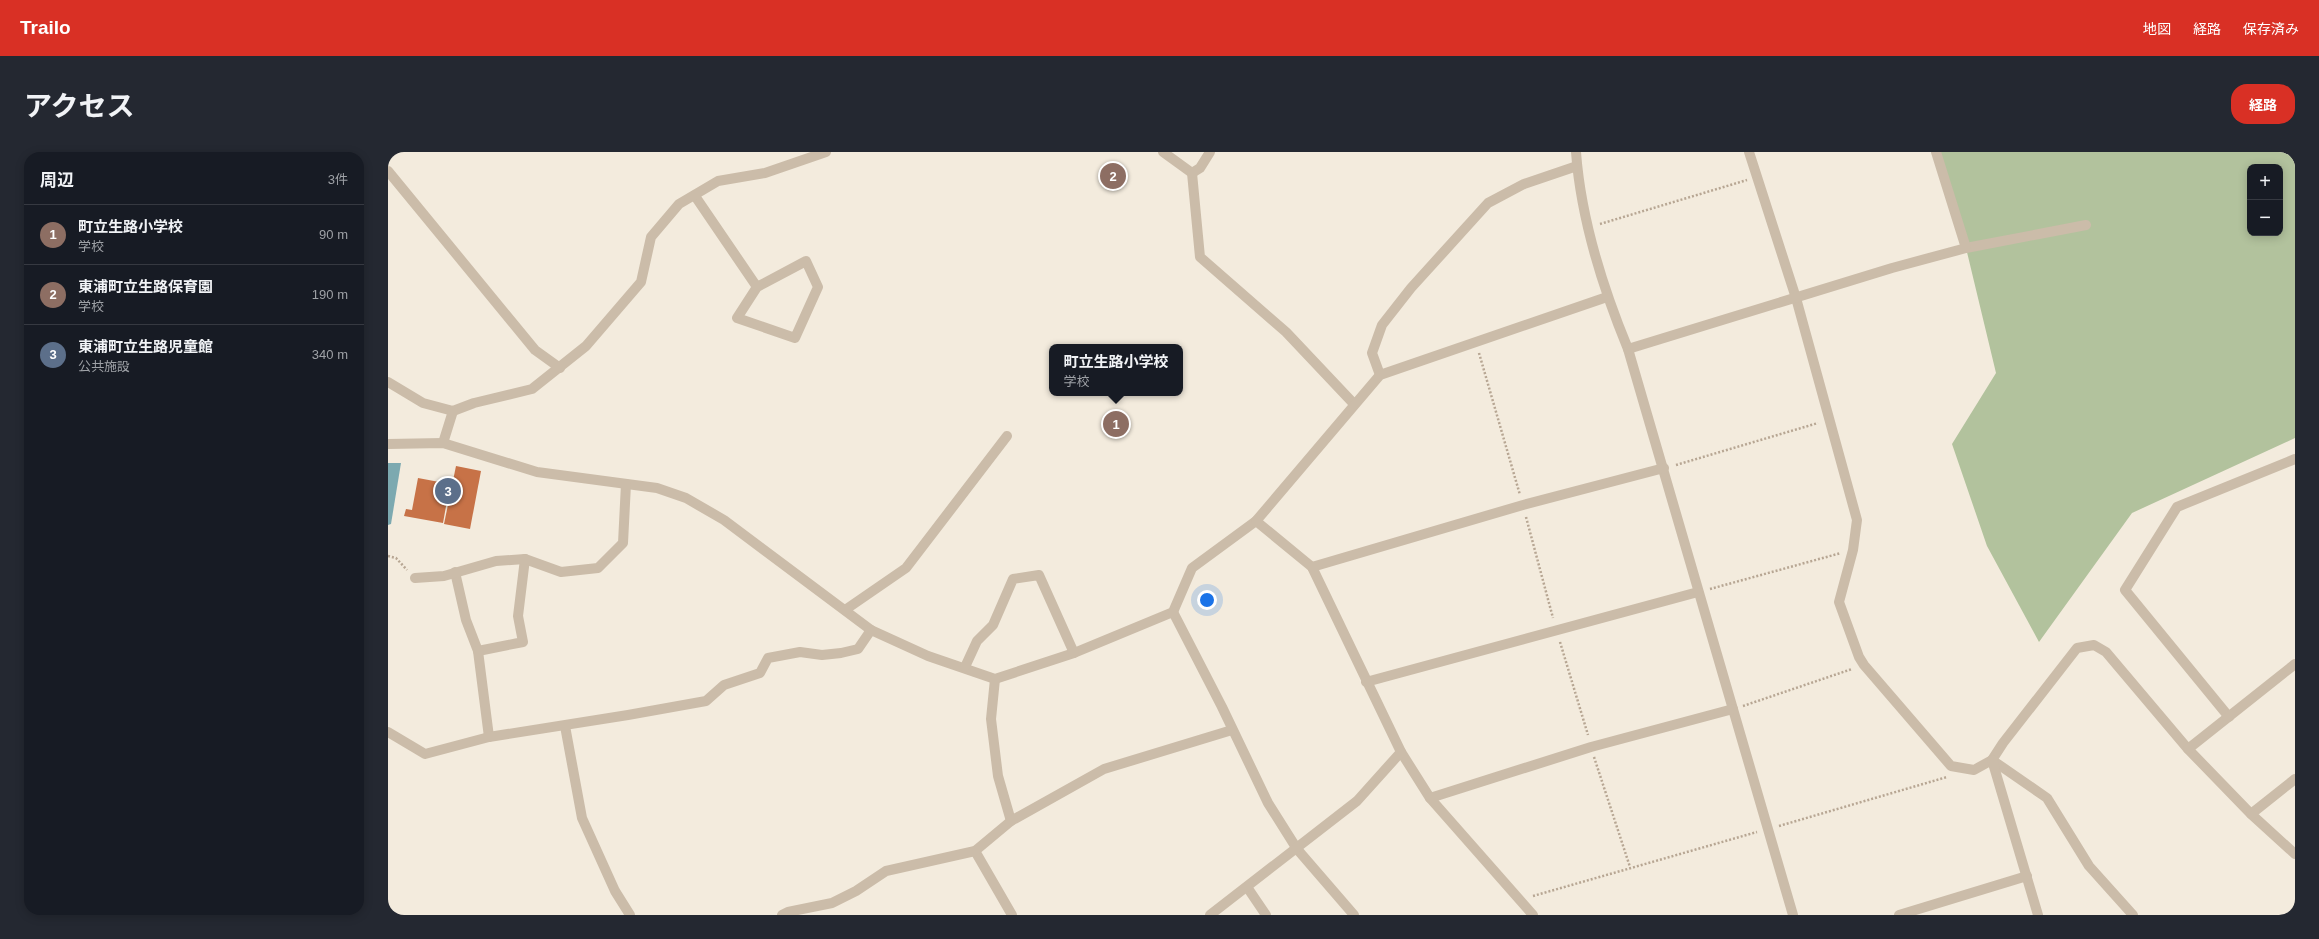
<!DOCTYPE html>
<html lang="ja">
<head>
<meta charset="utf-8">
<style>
  :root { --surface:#171b24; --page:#242831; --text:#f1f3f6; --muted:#9ea1a6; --line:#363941; --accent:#d93025 }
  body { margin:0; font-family:Arial,"Noto Sans JP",sans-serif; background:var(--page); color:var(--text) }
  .controls { position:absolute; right:12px; top:12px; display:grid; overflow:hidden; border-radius:8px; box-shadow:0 2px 10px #0003 }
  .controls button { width:36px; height:36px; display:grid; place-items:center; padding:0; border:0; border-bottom:1px solid var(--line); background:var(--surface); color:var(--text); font:20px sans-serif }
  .you { position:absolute; left:819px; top:448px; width:14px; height:14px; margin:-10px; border:3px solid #fff; border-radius:50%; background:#1a73e8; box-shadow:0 0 0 6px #1a73e833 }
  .badge { display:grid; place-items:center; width:26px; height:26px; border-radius:50%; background:var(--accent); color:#fff; font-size:13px; font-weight:700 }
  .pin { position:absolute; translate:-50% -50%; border:2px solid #fff; box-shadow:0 1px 4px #0006 }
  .popup { position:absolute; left:661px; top:192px; width:134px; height:52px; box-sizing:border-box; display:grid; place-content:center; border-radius:8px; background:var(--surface); filter:drop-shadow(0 1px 3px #0005); font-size:13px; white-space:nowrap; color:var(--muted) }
  .popup b { font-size:15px; color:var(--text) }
  .popup::after { content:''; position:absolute; left:50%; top:100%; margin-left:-8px; border:8px solid transparent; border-top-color:var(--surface) }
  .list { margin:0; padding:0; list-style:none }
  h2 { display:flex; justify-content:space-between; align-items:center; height:52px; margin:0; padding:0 16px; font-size:17px }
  h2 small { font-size:13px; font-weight:400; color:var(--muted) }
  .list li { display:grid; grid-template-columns:26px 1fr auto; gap:12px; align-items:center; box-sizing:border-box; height:60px; padding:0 16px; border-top:1px solid var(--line) }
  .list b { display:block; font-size:15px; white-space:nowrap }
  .list p { margin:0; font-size:13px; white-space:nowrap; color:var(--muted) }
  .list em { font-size:13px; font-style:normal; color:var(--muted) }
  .map { position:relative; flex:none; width:1907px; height:763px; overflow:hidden; border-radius:16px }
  header { display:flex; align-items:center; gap:24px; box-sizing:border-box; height:56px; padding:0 20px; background:var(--accent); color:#fff }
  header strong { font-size:19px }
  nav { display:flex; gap:22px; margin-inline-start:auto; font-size:14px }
  .intro { display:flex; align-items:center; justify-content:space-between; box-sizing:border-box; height:96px; padding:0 24px }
  h1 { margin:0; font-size:28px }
  .button { padding:10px 18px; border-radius:16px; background:var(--accent); color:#fff; font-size:14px; font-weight:700 }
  main { display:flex; gap:24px; padding:0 24px }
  aside { flex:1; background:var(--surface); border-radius:16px; box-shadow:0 2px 10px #0003 }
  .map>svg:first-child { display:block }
  .green { fill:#b2c29d; fill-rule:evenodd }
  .water { fill:#7ca9b0 }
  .building { fill:#c77247 }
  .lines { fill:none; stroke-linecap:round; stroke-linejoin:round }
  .path { stroke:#b7a693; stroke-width:2.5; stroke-dasharray:2 2; stroke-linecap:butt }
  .minor { stroke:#cbbca9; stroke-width:10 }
</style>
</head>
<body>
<header>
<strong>Trailo</strong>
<nav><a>地図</a><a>経路</a><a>保存済み</a></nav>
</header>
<div class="intro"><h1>アクセス</h1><a class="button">経路</a></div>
<main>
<aside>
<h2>周辺<small>3件</small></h2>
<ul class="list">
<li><span class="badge" style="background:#8d6e63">1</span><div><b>町立生路小学校</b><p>学校</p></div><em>90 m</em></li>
<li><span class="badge" style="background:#8d6e63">2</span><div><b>東浦町立生路保育園</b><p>学校</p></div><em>190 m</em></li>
<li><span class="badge" style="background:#5c6f8a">3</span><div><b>東浦町立生路児童館</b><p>公共施設</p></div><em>340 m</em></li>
</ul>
</aside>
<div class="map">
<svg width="1907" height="763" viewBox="0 0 1907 763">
  <rect width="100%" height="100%" fill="#f3ebdd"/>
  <path class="green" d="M1548 0H1907V286L1744 361 1651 490 1599 394 1564 292 1608 221 1578 96ZM1862 15H1892V81H1862Z"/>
  <path class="water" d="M0 311H13L3 372 0 373Z"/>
  <g class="building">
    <path d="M68 314 93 319 82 377 56 372Z"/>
    <path d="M30 326 62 332 55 371 16 364 18 357 24 358Z"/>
  </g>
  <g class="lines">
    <g class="path">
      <path d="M1212 72 1359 28"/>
      <path d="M1091 201 1132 343"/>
      <path d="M1288 313 1430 271"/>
      <path d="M1138 365 1165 466"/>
      <path d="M0 404 8 406 19 418"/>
      <path d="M1322 437 1453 401"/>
      <path d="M1172 490 1200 583"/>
      <path d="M1355 554 1464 517"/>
      <path d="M1206 605 1242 715"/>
      <path d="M1391 674 1559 625"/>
      <path d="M1145 744 1369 680"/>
    </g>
    <g class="minor">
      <path d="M775 0 804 21 812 105 898 180 966 252"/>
      <path d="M1188 0C1193 68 1214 134 1240 197L1405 763"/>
      <path d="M1361 0 1408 146 1469 368 1465 398 1451 450 1471 505 1476 513 1563 614 1586 618 1604 608 1615 591 1689 496 1706 493 1718 500 1800 597 1863 662 1907 702"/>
      <path d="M0 19 147 198 172 216"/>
      <path d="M804 21 812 16 822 0"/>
      <path d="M307 44 369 135 349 166 407 186 430 135 418 109 369 135"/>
      <path d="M1578 96 1698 73"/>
      <path d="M1240 197 1504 116 1578 96 1548 0"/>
      <path d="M992 223 984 201 994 173 1023 136 1100 51 1136 32 1189 14"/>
      <path d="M0 230 35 251 65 259 86 251 144 237 198 194 253 130 263 85 291 52 330 29 377 21 438 0"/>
      <path d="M55 291 65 259"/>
      <path d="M0 292 55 291 149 320 269 336 298 346 336 368 483 478 540 504 607 527 686 501 785 460 804 416 868 369 992 223 1219 145"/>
      <path d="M868 369 924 415 1013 600 1042 646 1145 763"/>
      <path d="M924 415 1135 353 1276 316"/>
      <path d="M67 420 78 468 90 499 135 490 130 464 137 407"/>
      <path d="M27 426 56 424 108 409 137 407 173 420 210 416 235 391 238 332"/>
      <path d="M457 458 518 416 619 284"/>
      <path d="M785 460 834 555 880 651 909 697 966 763"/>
      <path d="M90 499 101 585"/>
      <path d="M577 515 589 489 605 473 625 427 651 423 686 501"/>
      <path d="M607 527 603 567 610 624 623 669"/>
      <path d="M978 530 1310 440"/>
      <path d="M1841 565 1737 438 1789 355 1907 307"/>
      <path d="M177 574 194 666 227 739 242 763"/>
      <path d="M0 580 37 602 101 585 240 563 318 549 336 533 372 521 380 506 412 500 434 503 453 501 470 497 483 478"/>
      <path d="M1800 597 1907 512"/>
      <path d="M1604 608 1659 646 1701 714 1745 763"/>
      <path d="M1604 608 1650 763"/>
      <path d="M1042 646 1203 595 1345 557"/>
      <path d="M1863 662 1907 627"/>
      <path d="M587 699 624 763"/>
      <path d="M859 735 878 763"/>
      <path d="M394 763 400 760 444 751 468 739 498 719 587 699 623 669 716 617 844 578"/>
      <path d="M822 763 969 649 1013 600"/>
      <path d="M1511 763 1639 724"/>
    </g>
  </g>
</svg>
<div class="controls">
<button>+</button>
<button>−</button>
</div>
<div class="you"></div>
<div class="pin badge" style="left:728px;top:272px;background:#8d6e63">1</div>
<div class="popup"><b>町立生路小学校</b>学校</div>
<div class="pin badge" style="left:725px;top:24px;background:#8d6e63">2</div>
<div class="pin badge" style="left:60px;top:339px;background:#5c6f8a">3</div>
</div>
</main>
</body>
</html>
